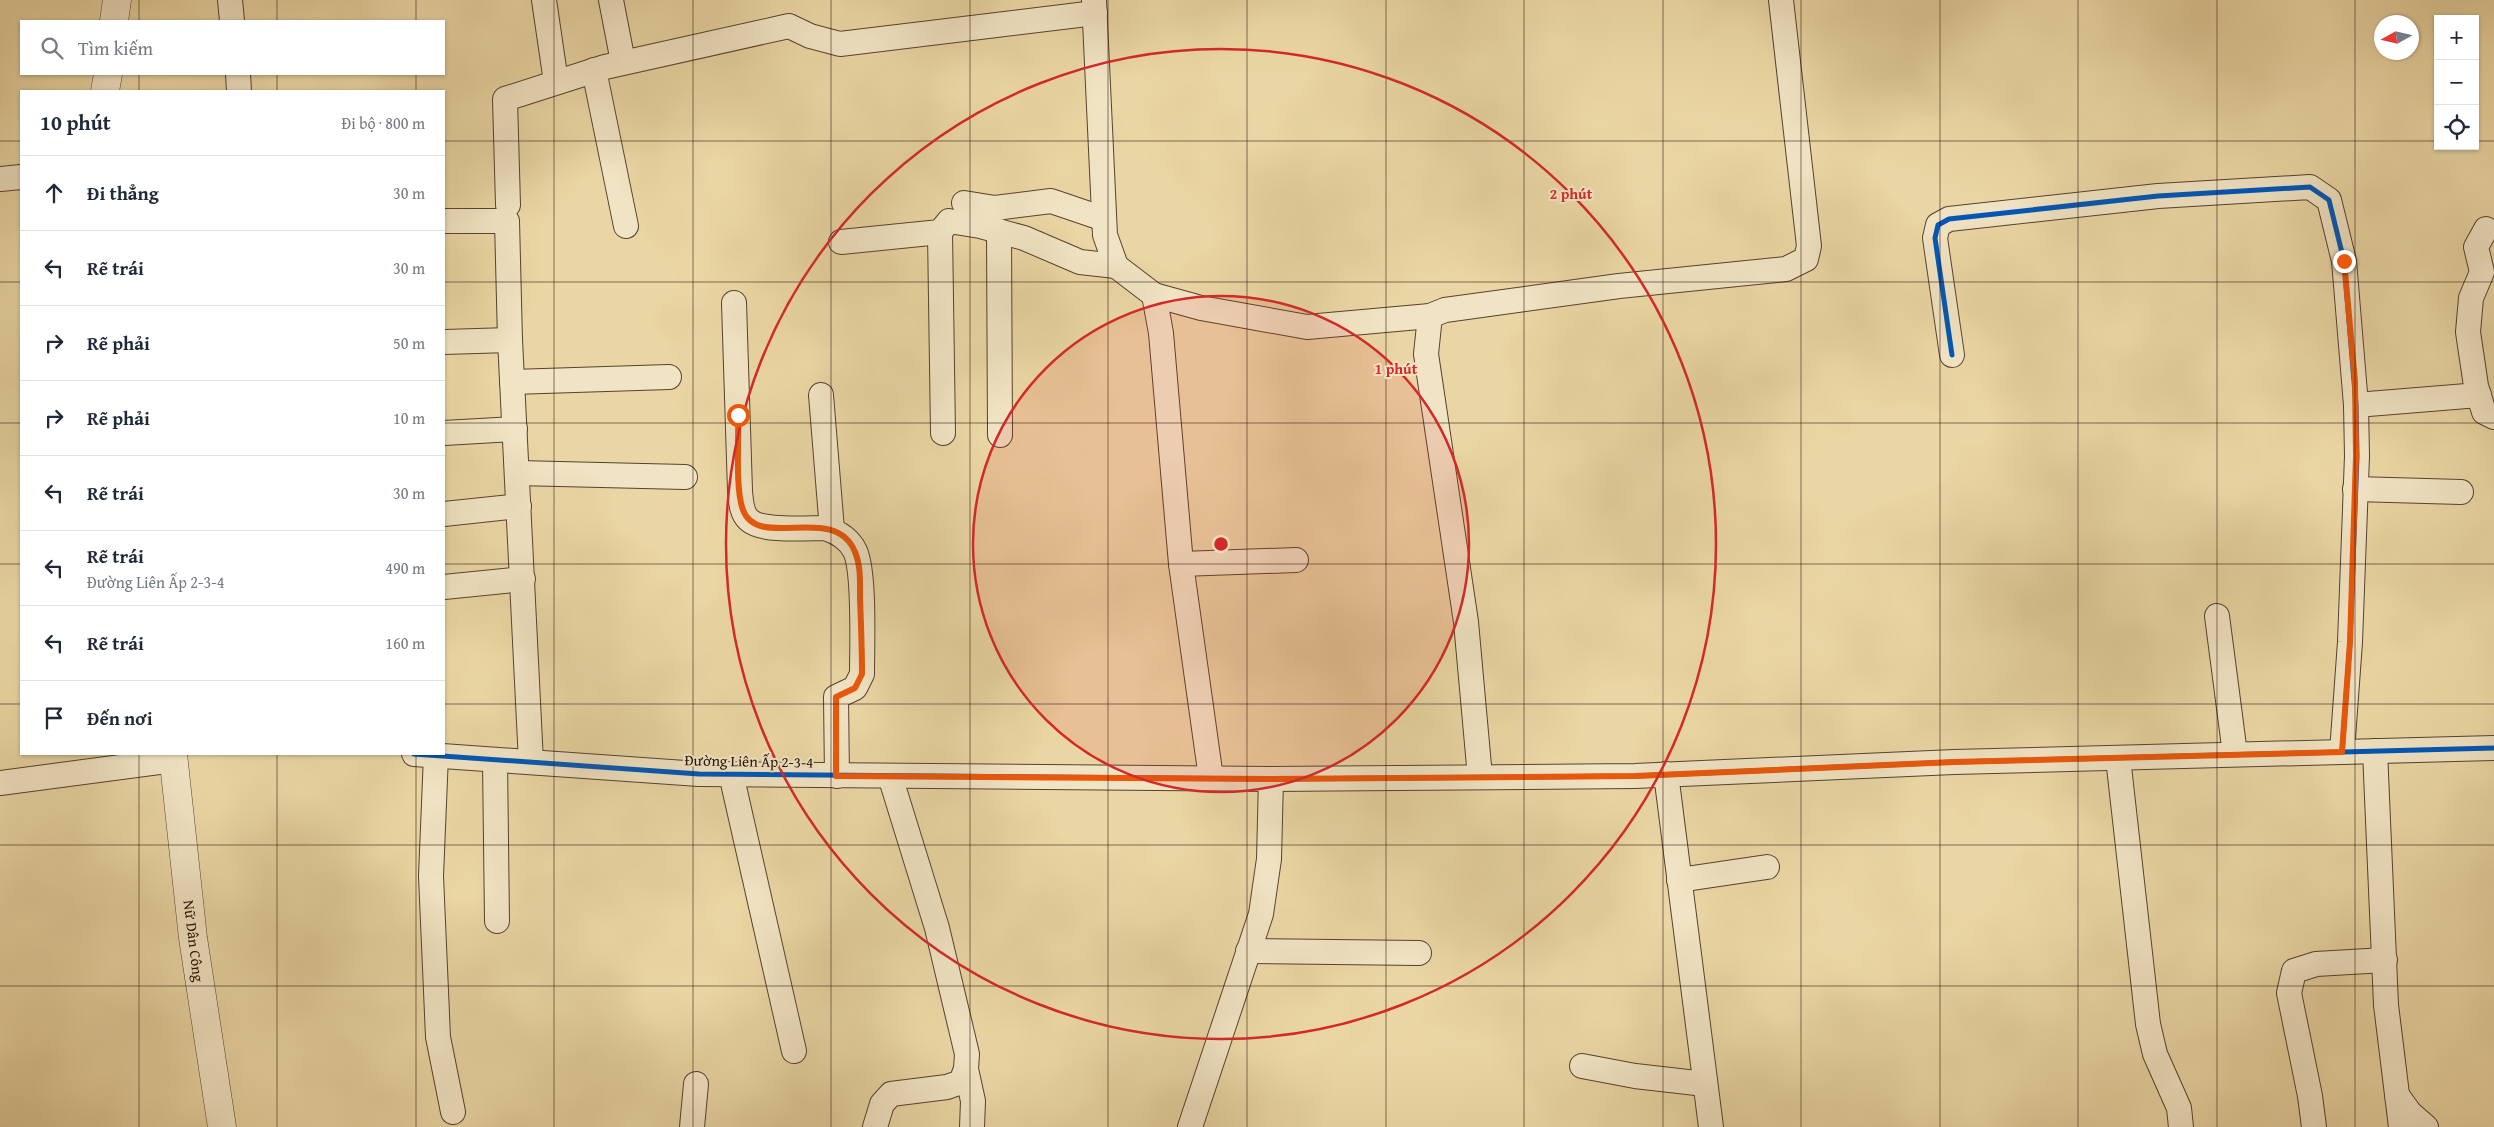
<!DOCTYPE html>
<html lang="vi">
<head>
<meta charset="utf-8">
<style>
  :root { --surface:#fff; --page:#f2f2f3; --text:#1f2937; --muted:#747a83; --line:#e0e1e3 }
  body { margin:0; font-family:"Gentium Book Plus",serif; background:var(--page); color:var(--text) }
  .controls { position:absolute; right:15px; top:15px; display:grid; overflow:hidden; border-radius:0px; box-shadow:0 1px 4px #0004 }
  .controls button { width:45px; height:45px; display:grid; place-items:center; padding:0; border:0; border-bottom:1px solid var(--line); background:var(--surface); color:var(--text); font:25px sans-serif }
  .compass { position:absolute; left:2374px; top:15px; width:45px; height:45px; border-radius:50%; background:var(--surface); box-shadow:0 1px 4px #0004; rotate:262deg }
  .stop { position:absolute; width:15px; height:15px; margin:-11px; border:4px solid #ea580c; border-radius:50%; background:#fff }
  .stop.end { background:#ea580c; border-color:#fff; box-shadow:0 1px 5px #0008 }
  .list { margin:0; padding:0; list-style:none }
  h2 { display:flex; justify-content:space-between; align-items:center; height:65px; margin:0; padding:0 20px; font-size:21px }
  h2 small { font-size:16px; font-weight:400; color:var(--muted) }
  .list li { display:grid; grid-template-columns:32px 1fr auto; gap:15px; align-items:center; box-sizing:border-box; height:75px; padding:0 20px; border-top:1px solid var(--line) }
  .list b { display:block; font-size:19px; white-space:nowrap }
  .list p { margin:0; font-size:16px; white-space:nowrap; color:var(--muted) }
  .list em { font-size:16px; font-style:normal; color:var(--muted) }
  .icon { flex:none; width:28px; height:28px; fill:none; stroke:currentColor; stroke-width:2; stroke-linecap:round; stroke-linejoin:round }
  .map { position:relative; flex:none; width:2494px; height:1127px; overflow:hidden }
  .search { position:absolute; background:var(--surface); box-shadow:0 1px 4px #0004; left:20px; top:20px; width:425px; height:55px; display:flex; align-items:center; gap:12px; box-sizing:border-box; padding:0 18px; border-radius:0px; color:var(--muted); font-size:19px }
  .panel { position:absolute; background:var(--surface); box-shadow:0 1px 4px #0004; left:20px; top:90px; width:425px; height:665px; border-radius:0px }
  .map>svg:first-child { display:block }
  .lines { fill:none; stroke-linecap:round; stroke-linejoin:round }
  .minor-casing { stroke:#56422e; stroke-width:26 }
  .tertiary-casing { stroke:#56422e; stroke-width:29 }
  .minor { stroke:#f1e4c4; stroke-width:24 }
  .tertiary { stroke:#f1e4c4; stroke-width:28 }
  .cycleway-casing { stroke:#f1e4c4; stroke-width:8 }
  .cycleway { stroke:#0057b8; stroke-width:5 }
  .route { stroke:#ea580c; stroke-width:6 }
  .grid { fill:none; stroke:#251007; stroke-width:1; stroke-opacity:0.55 }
  .ring { fill:none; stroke:#d62828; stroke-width:2.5 }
  .labels { text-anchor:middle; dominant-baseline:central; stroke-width:4; stroke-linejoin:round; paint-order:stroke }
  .street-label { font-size:15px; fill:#251007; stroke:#f1e4c4 }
  .centre { fill:#d62828; stroke:#f1e4c4; stroke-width:2.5 }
  .ring-label { font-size:15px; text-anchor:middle; font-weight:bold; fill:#d62828; stroke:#f1e4c4; stroke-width:4; stroke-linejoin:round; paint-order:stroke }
</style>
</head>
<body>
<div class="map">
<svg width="2494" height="1127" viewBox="0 0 2494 1127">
  <rect width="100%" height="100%" fill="#ead6a4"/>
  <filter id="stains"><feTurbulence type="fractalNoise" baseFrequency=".004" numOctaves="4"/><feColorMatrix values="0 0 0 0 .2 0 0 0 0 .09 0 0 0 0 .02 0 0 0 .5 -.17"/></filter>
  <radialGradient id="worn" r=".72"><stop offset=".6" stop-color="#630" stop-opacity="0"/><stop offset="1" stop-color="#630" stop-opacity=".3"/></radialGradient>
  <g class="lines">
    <g class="minor-casing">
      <g id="minor">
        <path d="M230 0 232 21"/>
        <path d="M544 0 556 82"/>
        <path d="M611 0 623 62"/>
        <path d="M1094 0 1105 235 1116 266 1154 295 1161 333 1181 564 1211 778"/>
        <path d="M594 70 626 226"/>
        <path d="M238 74 239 91"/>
        <path d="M0 179 21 177"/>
        <path d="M964 203 995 208 1051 201 1104 219"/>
        <path d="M508 205 505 99 605 67 789 26 810 36 840 44 1095 13"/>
        <path d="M444 221H507L510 340 531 762"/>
        <path d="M2486 229 2476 247 2482 272 2471 298 2468 332 2476 386 2484 412 2494 417"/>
        <path d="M999 231 1000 435"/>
        <path d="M940 232 943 433"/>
        <path d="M841 242 940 232 949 221 980 226 1024 238 1080 262 1116 266"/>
        <path d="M1154 295 1201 308 1307 327 1430 316 1445 310 1619 286 1786 269 1806 259 1809 246 1781 0"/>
        <path d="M734 303 740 491C741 501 741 513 749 520 762 532 807 528 825 528 838 532 849 539 855 551 865 572 862 647 862 674L855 688 836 697 837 776"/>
        <path d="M1430 316 1426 354 1466 622 1480 777"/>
        <path d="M444 342 510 340"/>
        <path d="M1952 355 1935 238 1938 225 1949 219 2158 196 2310 187 2329 200 2344 261 2356 405 2357 456 2350 642 2342 752"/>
        <path d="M512 382 669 377"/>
        <path d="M821 395 832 530"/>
        <path d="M2356 405 2479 395"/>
        <path d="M444 433 515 429"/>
        <path d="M517 473 685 477"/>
        <path d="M2355 489 2461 492"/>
        <path d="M444 514 519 506"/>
        <path d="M1181 564 1296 560"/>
        <path d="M444 587 523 579"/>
        <path d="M2217 616 2235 754"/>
        <path d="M2375 751 2386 1005 2401 1127"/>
        <path d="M414 754 699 774 1271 779 1635 776 1954 762 2494 748"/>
        <path d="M436 755 431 876 438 1037 453 1112"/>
        <path d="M2118 758 2148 1024 2155 1054 2179 1108 2181 1127"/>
        <path d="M495 760 497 921"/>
        <path d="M731 774 794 1051"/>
        <path d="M1666 774 1711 1127"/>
        <path d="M0 783 174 760"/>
        <path d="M1679 880 1767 867"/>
        <path d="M1248 951 1419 953"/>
        <path d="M1582 1066 1635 1076 1705 1084"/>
        <path d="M966 1069 973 1101 972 1127"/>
        <path d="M2397 1095 2410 1113 2426 1127"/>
        <path d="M692 1127 696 1084"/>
        <path d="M875 1127 882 1104 891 1094 947 1087 961 1082 966 1069 967 1054 937 928 890 776"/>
        <path d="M1190 1127 1261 914 1269 859 1271 779"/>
        <path d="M2314 1127 2310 1096 2289 993 2294 971 2316 964 2385 960"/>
      </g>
    </g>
    <g class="tertiary-casing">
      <g id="tertiary">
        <path d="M114 21 117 0"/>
        <path d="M105 91 108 74"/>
        <path d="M173 754 193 938 222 1127"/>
      </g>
    </g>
    <use href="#minor" class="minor"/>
    <use href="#tertiary" class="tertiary"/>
    <g class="cycleway-casing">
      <g id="cycleway">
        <path d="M1952 355 1935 238 1938 225 1949 219 2158 196 2310 187 2329 200 2344 261 2356 405 2357 456 2350 642 2342 752"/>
        <path d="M414 754 699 774 1271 779 1635 776 1954 762 2494 748"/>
      </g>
    </g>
    <use href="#cycleway" class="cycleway"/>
  </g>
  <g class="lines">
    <path class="route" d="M738 415C739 440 735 489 743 510 758 551 835 502 855 552 861 566 860 583 860 598 861 623 862 648 862 674L855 688 836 697V776L1271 779 1635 776 1954 762 2342 752 2350 642 2356 456 2355 381 2344 261"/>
  </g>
  <path class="grid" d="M139 0V21M277 0V21M416 0V21M554 0V1127M693 0V1127M831 0V1127M970 0V1127M1108 0V1127M1247 0V1127M1386 0V1127M1524 0V1127M1663 0V1127M1801 0V1127M1940 0V1127M2078 0V1127M2217 0V1127M2355 0V1127M139 74V91M277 74V91M416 74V91M0 141H21M444 141H2438M2475 141H2494M0 282H21M444 282H2494M0 423H21M444 423H2494M0 564H21M444 564H2494M0 704H21M444 704H2494M139 754V1127M277 754V1127M416 754V1127M0 845H2494M0 986H2494"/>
  <circle cx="1221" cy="544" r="248" fill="#d62828" fill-opacity=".12"/>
  <g class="ring">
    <circle cx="1221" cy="544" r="248"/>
    <circle cx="1221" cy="544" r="495"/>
  </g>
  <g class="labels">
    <g class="street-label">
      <text transform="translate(749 761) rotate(1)">Đường Liên Ấp 2-3-4</text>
      <text transform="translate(194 941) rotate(83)">Nữ Dân Công</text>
    </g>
  </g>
  <circle cx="1221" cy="544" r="8" class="centre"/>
  <g class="ring-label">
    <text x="1571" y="199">2 phút</text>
    <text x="1396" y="374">1 phút</text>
  </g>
  <rect width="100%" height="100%" filter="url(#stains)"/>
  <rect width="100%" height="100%" fill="url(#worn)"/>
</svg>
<div class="controls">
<button>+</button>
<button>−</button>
<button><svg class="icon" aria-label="locate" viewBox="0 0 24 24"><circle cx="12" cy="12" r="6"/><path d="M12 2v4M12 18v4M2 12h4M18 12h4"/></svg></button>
</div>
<svg class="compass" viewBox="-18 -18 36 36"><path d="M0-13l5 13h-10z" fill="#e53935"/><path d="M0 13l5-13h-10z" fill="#747a83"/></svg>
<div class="stop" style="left:738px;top:415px"></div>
<div class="stop end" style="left:2344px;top:261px"></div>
<div class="search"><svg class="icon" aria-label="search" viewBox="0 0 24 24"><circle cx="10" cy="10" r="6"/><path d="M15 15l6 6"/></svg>Tìm kiếm</div>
<section class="panel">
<h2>10 phút<small>Đi bộ · 800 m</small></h2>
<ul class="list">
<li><svg class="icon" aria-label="ahead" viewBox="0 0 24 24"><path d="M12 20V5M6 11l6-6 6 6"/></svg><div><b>Đi thẳng</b></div><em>30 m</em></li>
<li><svg class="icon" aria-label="left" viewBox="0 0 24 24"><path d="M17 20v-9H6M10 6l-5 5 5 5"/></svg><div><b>Rẽ trái</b></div><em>30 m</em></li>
<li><svg class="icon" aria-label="right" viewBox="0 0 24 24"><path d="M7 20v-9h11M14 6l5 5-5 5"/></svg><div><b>Rẽ phải</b></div><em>50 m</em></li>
<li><svg class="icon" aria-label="right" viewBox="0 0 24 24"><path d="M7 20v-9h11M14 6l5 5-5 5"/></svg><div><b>Rẽ phải</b></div><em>10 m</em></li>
<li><svg class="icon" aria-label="left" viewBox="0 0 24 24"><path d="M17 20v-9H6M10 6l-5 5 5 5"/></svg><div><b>Rẽ trái</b></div><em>30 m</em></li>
<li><svg class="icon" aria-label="left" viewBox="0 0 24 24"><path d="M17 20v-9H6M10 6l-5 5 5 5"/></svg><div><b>Rẽ trái</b><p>Đường Liên Ấp 2-3-4</p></div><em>490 m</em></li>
<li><svg class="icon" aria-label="left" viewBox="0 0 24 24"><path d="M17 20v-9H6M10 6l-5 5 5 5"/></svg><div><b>Rẽ trái</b></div><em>160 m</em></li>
<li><svg class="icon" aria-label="arrive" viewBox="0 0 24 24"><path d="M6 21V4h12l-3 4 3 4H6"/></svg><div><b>Đến nơi</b></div></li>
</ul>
</section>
</div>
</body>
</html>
